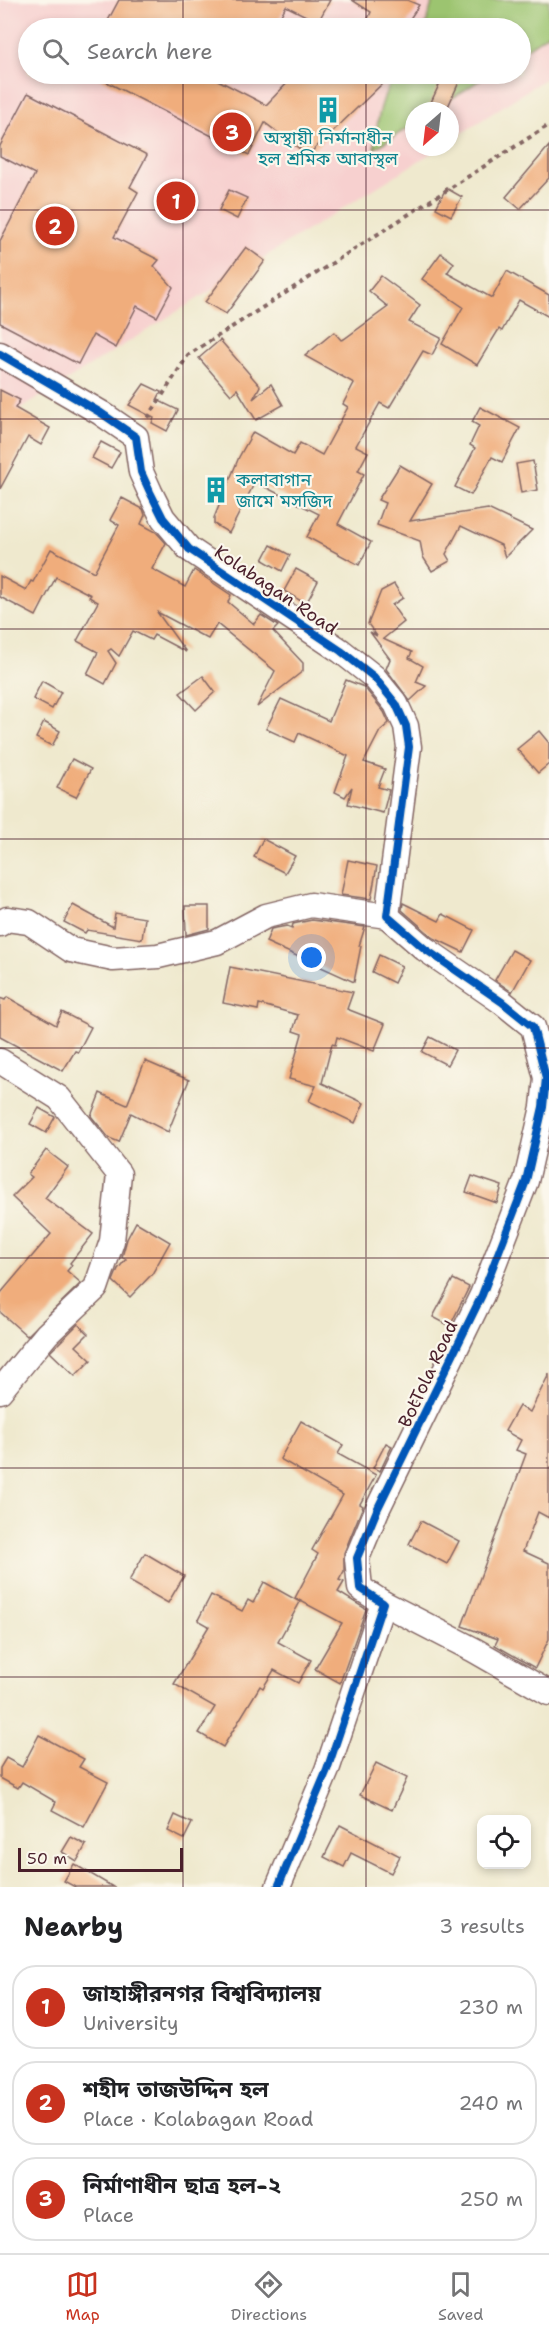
<!DOCTYPE html>
<html lang="en">
<head>
<meta charset="utf-8">
<style>
  :root { --surface:#fff; --page:#f6f6f6; --text:#202124; --muted:#757577; --line:#e0e0e0; --accent:#c8321e }
  body { margin:0; font-family:"Shantell Sans","Noto Sans Bengali",sans-serif; background:var(--page); color:var(--text) }
  .controls { position:absolute; right:18px; bottom:18px; display:grid; overflow:hidden; border-radius:12px; box-shadow:0 3px 9px #0003 }
  .controls button { width:54px; height:54px; display:grid; place-items:center; padding:0; border:0; border-bottom:2px solid var(--line); background:var(--surface); color:var(--text); font:30px sans-serif }
  .compass { position:absolute; left:405px; top:102px; width:54px; height:54px; border-radius:50%; background:var(--surface); box-shadow:0 3px 9px #0003; rotate:208deg }
  .scale { position:absolute; left:18px; bottom:15px; width:165px; box-sizing:border-box; padding-left:6px; border:3px solid #4a1f2b; border-top:0; font-size:16px; line-height:21px; white-space:nowrap; color:#4a1f2b; -webkit-text-stroke:4px #fbf7ec; paint-order:stroke }
  .you { position:absolute; left:312px; top:958px; width:21px; height:21px; margin:-15px; border:4px solid #fff; border-radius:50%; background:#1a73e8; box-shadow:0 0 0 9px #1a73e833 }
  .badge { display:grid; place-items:center; width:39px; height:39px; border-radius:50%; background:var(--accent); color:#fff; font-size:20px; font-weight:700 }
  .pin { position:absolute; translate:-50% -50%; border:3px solid #fff; box-shadow:0 2px 6px #0006 }
  .list { margin:0; padding:0; list-style:none }
  h2 { display:flex; justify-content:space-between; align-items:center; height:78px; margin:0; padding:0 24px; font-size:26px }
  h2 small { font-size:20px; font-weight:400; color:var(--muted) }
  .list li { display:grid; grid-template-columns:39px 1fr auto; gap:18px; align-items:center; box-sizing:border-box; height:84px; margin:0 12px 12px; padding:0 12px; border:2px solid var(--line); border-radius:24px }
  .list b { display:block; font-size:22px; white-space:nowrap }
  .list p { margin:0; font-size:20px; white-space:nowrap; color:var(--muted) }
  .list em { font-size:20px; font-style:normal; color:var(--muted) }
  .icon { flex:none; width:33px; height:33px; fill:none; stroke:currentColor; stroke-width:2; stroke-linecap:round; stroke-linejoin:round }
  .map { position:relative; flex:none; width:549px; height:1887px; overflow:hidden }
  .search { position:absolute; background:var(--surface); box-shadow:0 3px 9px #0003; left:18px; right:18px; top:18px; height:66px; display:flex; align-items:center; gap:15px; box-sizing:border-box; padding:0 21px; border-radius:33px; color:var(--muted); font-size:22px }
  .sheet { height:366px; background:var(--surface) }
  nav { display:flex; justify-content:space-around; align-items:center; box-sizing:border-box; height:84px; border-top:2px solid var(--line); background:var(--surface); font-size:16px; color:var(--muted) }
  nav a { display:grid; justify-items:center; gap:3px }
  nav .on { color:var(--accent) }
  .map>svg:first-child { display:block }
  .built { fill:#f7d0cf; fill-rule:evenodd }
  .green { fill:#9cc470; stroke:#73724e; stroke-width:1.5 }
  .building { fill:#f0ad7b }
  .lines { fill:none; stroke-linecap:round; stroke-linejoin:round }
  .minor-casing { stroke:#846664; stroke-width:27 }
  .path { stroke:#846664; stroke-width:4; stroke-dasharray:4.5 4.5; stroke-linecap:butt }
  .minor { stroke:#fff; stroke-width:24 }
  .cycleway-casing { stroke:#fbf7ec; stroke-width:11 }
  .cycleway { stroke:#0057b8; stroke-width:8 }
  .grid { fill:none; stroke:#4a1f2b; stroke-width:1.5; stroke-opacity:0.55 }
  .labels { text-anchor:middle; dominant-baseline:central; stroke-width:4.5; stroke-linejoin:round; paint-order:stroke }
  .culture-label { font-size:18px; fill:#0d838f; stroke:#fbf7ec }
  .street-label { font-size:18px; fill:#4a1f2b; stroke:#fbf7ec }
</style>
</head>
<body>
<div class="map">
<svg width="549" height="1887" viewBox="0 0 549 1887">
  <rect width="100%" height="100%" fill="#fbf7ec"/>
  <filter id="ink" filterUnits="userSpaceOnUse"><feTurbulence type="fractalNoise" baseFrequency=".0167" numOctaves="2"/><feDisplacementMap in="SourceGraphic" scale="12" xChannelSelector="R" yChannelSelector="G"/><feConvolveMatrix kernelMatrix="1 2 1 2 8 2 1 2 1" color-interpolation-filters="sRGB"/></filter>
  <filter id="wash" filterUnits="userSpaceOnUse"><feTurbulence type="fractalNoise" baseFrequency=".008" numOctaves="4" result="noise"/><feDisplacementMap in="SourceGraphic" scale="24" xChannelSelector="R" yChannelSelector="G"/><feGaussianBlur stdDeviation="1.35" result="paint"/><feColorMatrix in="noise" values="0 0 0 0 0 0 0 0 0 0 0 0 0 0 0 0 0 1.4 0 .05"/><feComposite in="paint" operator="in"/></filter>
  <g filter="url(#wash)">
    <rect width="100%" height="100%" fill="#efe9ce"/>
    <path class="built" d="M0 0H549V76L450 141V111H414V147H441L0 422ZM28 28H520V74H28Z"/>
    <g class="green">
      <path d="M431 0H549V33L521 52 520 28H425L432 3Z"/>
      <path d="M398 74H489L433 111H414V124L374 149C377 125 380 92 398 74Z"/>
    </g>
    <g id="blocks">
      <g class="building">
        <path d="M119 0H330L318 22 286 6 274 28H104Z"/>
        <path d="M352 0H407L419 5 404 28H364L371 12Z"/>
        <path d="M91 74H206L266 105 296 74H372L382 84 308 155 265 123 249 155Z"/>
        <path d="M444 74H452L460 80 446 111H427Z"/>
        <path d="M28 93 147 155 130 187 138 192 114 237 159 260 154 266 173 287 157 317 137 306 116 348 93 335 78 364 0 323V241L35 174 0 156V146Z"/>
        <path d="M549 146V178L520 209 506 197Z"/>
        <path d="M446 188 462 197 451 216 436 208Z"/>
        <path d="M229 190 247 198 237 219 219 210Z"/>
        <path d="M246 247 265 261 226 314 205 302Z"/>
        <path d="M441 253 454 263 447 273 492 298 507 271 549 295V317L519 300 502 331 499 329 477 365 442 344 463 307 422 279Z"/>
        <path d="M381 276 420 305 409 322 441 338 432 355 423 351 389 408 380 403 356 446 368 452 358 471 364 474 338 524 371 542 359 565 307 537 319 514 255 482 229 533 214 524V518L239 457 253 432 293 455 300 443 322 455 348 407 343 404 354 383 305 356 334 332 341 340 344 339 388 307 369 291Z"/>
        <path d="M220 340 260 386 253 399 271 384 283 405 256 420 237 389 231 395 199 358Z"/>
        <path d="M144 384 161 392 157 400 178 410 167 431 152 423 154 418 129 405Z"/>
        <path d="M0 390 20 400 15 408 50 428 41 445 28 437 0 489Z"/>
        <path d="M480 407 520 428 502 462 492 457 471 495 455 487 475 448 470 445 479 426 472 422Z"/>
        <path d="M101 442 120 452 111 468 92 458Z"/>
        <path d="M533 461 538 490 521 493 516 464Z"/>
        <path d="M400 465 432 484 410 521 488 509 532 530 505 557 501 545 461 526 446 554 450 561 432 571 423 557 420 541 377 525 385 503 378 500Z"/>
        <path d="M122 498 143 509 145 515 141 524 156 532 166 543 152 569 185 587 194 570 231 595 228 602 254 624 261 615 278 626 273 631 303 663V671L257 707 275 671 217 624 208 639 157 612 186 652 154 635 151 640 133 631 119 656 111 649 108 651 116 663 105 684 87 674 98 652 77 641 98 602 89 597 91 595 56 577 36 616 0 597V576L26 590 31 581 33 582 51 549 94 572 119 525 110 520Z"/>
        <path d="M271 545 290 555 282 571 263 560Z"/>
        <path d="M296 569 318 581 306 604 284 591Z"/>
        <path d="M394 584 403 598 392 605 404 622 383 639 412 652 409 658 423 666 416 682 426 686 410 701 386 669 390 659 370 632 377 636 368 624 381 591Z"/>
        <path d="M203 676 215 692 196 710 180 693Z"/>
        <path d="M346 680 364 687 384 712 389 723 380 731 364 762 385 769 378 787 389 790 383 813 348 804 352 787 345 797 335 792 348 756 299 733 295 742 266 729 281 699 329 721Z"/>
        <path d="M42 681 61 692 52 709 33 699Z"/>
        <path d="M44 722 60 731 52 746 36 738Z"/>
        <path d="M539 731 549 743V764L538 773 517 749Z"/>
        <path d="M72 759 91 769 76 797 57 788Z"/>
        <path d="M263 839 295 856 285 873 254 857Z"/>
        <path d="M348 860 377 866 371 899 341 895Z"/>
        <path d="M403 903 439 921 443 914 474 930 463 952 434 938 402 910Z"/>
        <path d="M73 905 113 927 115 913 145 918 142 939 87 930 85 933 64 922Z"/>
        <path d="M185 906H209V929L186 935Z"/>
        <path d="M312 920 365 927 359 946H361L354 982 266 942 271 929 287 926 292 928 293 924Z"/>
        <path d="M512 950 530 960 512 992 495 980Z"/>
        <path d="M379 955 402 966 394 983 372 972Z"/>
        <path d="M230 967 353 992 347 1009 385 1024 374 1051 337 1037 335 1045 332 1044 322 1083 364 1103 355 1123 309 1101 316 1086 289 1079 302 1034 293 1031 298 1015 259 1004 258 1010 223 1003Z"/>
        <path d="M7 997 56 1025 62 1012 91 1027 78 1052 75 1051 63 1071 0 1037V998L5 1000Z"/>
        <path d="M430 1037 455 1050 447 1065 422 1052Z"/>
        <path d="M145 1061 189 1080 168 1132 131 1113 119 1142 109 1138 91 1116 100 1093 127 1105Z"/>
        <path d="M39 1108 55 1117 46 1133 30 1124Z"/>
        <path d="M46 1150 68 1167 45 1198 93 1234 70 1263 72 1265 67 1271 81 1283 27 1336 0 1312V1294L51 1234 12 1197 32 1177 28 1174Z"/>
        <path d="M472 1176 502 1186 497 1203 466 1192Z"/>
        <path d="M136 1222 170 1242 152 1274 130 1297 113 1281 118 1269 126 1259 122 1257 127 1239Z"/>
        <path d="M453 1279 469 1287 450 1326 433 1317Z"/>
        <path d="M78 1324 88 1334 76 1346 91 1360 75 1376 50 1352Z"/>
        <path d="M549 1374V1518L538 1512 523 1551 549 1563V1639L535 1668 495 1645 498 1639 462 1626 526 1454 516 1450 521 1440 505 1431 519 1406 530 1412Z"/>
        <path d="M301 1421 343 1445 338 1454 376 1475 360 1504 363 1506 344 1553V1571L339 1580 344 1582 338 1592 366 1609 340 1683 315 1669 342 1623 295 1598 318 1554 312 1550 343 1495 280 1459Z"/>
        <path d="M386 1443 392 1446 380 1471 373 1468Z"/>
        <path d="M421 1521 459 1541 447 1564 409 1544Z"/>
        <path d="M145 1553 184 1576 168 1603 129 1581Z"/>
        <path d="M264 1582 300 1602 278 1642 311 1660 298 1683 274 1670 263 1688 260 1686 223 1747 199 1733 215 1707 174 1684 209 1626 198 1620 211 1595 242 1611 248 1600 253 1603Z"/>
        <path d="M39 1735 84 1759 79 1767 108 1782 84 1827 52 1810 56 1802 22 1782 18 1788 0 1778V1768L6 1758 22 1767Z"/>
        <path d="M376 1763 407 1778 392 1810 360 1795Z"/>
        <path d="M175 1815 192 1823 184 1839 168 1831Z"/>
        <path d="M340 1825 400 1856 391 1873 351 1853 344 1867 324 1857Z"/>
        <path d="M71 1837 86 1845 77 1861 62 1852Z"/>
        <path d="M74 1864 113 1887H75L64 1881Z"/>
      </g>
    </g>
  </g>
  <g filter="url(#ink)">
    <use href="#blocks" fill-opacity="0" stroke="#846664" stroke-width="1.5"/>
    <g class="lines">
      <g class="minor-casing">
        <g id="minor">
          <path d="M0 354 101 413 136 437 141 472 150 492 163 518 189 549 341 651 374 677 396 704 406 726 409 747 387 916"/>
          <path d="M0 924 7 919 29 922 71 950 113 959 158 956 217 942 266 916 311 905 387 916"/>
          <path d="M0 1061 59 1098 119 1174 112 1241 96 1288 47 1334 0 1391"/>
          <path d="M383 1603 474 1650 549 1693"/>
          <path d="M278 1887 327 1770 383 1603 360 1588 357 1558 377 1510 482 1295 526 1181 543 1107 546 1078 533 1027 502 1002 425 949 387 916"/>
        </g>
      </g>
      <path class="path" d="M148 418 188 355 549 125"/>
      <use href="#minor" class="minor"/>
      <g class="cycleway-casing">
        <path id="cycleway" d="M0 354 101 413 136 437 141 472 150 492 163 518 189 549 341 651 374 677 396 704 406 726 409 747 387 916 425 949 502 1002 533 1027 546 1078 543 1107 526 1181 482 1295 377 1510 357 1558 360 1588 383 1603 327 1770 278 1887"/>
      </g>
      <use href="#cycleway" class="cycleway"/>
    </g>
  </g>
  <path class="grid" d="M183 0V28M366 0V28M183 74V1887M366 74V1887M0 210H549M0 419H549M0 629H549M0 839H549M0 1048H549M0 1258H549M0 1468H549M0 1677H549"/>
  <defs>
    <g id="building-bare" transform="scale(2.07)"><path d="M-4-6H4V6H1V3H-1V6H-4ZM-2.5-4.3h1.7v1.8h-1.7ZM.8-4.3h1.7v1.8H.8ZM-2.5-1h1.7V.8h-1.7ZM.8-1h1.7V.8H.8Z" fill="#0f9aa8" stroke="#fbf7ec" stroke-width="2.5" paint-order="stroke"/></g>
  </defs>
  <g fill-rule="evenodd">
    <use href="#building-bare" x="328" y="110"/>
    <use href="#building-bare" x="216" y="490"/>
  </g>
  <g class="labels">
    <g class="culture-label">
      <text x="328" y="138">অস্থায়ী নির্মানাধীন<tspan x="328" dy="21">হল শ্রমিক আবাস্থল</tspan></text>
      <text x="236" y="480" text-anchor="start">কলাবাগান<tspan x="236" dy="21">জামে মসজিদ</tspan></text>
    </g>
    <g class="street-label">
      <text transform="translate(276 590) rotate(34)">Kolabagan Road</text>
      <text transform="translate(428 1374) rotate(-65)">BotTola Road</text>
    </g>
  </g>
</svg>
<div class="controls">
<button><svg class="icon" aria-label="locate" viewBox="0 0 24 24"><circle cx="12" cy="12" r="6"/><path d="M12 2v4M12 18v4M2 12h4M18 12h4"/></svg></button>
</div>
<svg class="compass" viewBox="-18 -18 36 36"><path d="M0-13l5 13h-10z" fill="#e53935"/><path d="M0 13l5-13h-10z" fill="#757577"/></svg>
<div class="scale">50 m</div>
<div class="you"></div>
<div class="pin badge" style="left:176px;top:201px">1</div>
<div class="pin badge" style="left:55px;top:226px">2</div>
<div class="pin badge" style="left:232px;top:132px">3</div>
<div class="search"><svg class="icon" aria-label="search" viewBox="0 0 24 24"><circle cx="10" cy="10" r="6"/><path d="M15 15l6 6"/></svg>Search here</div>
</div>
<section class="sheet">
<h2>Nearby<small>3 results</small></h2>
<ul class="list">
<li><span class="badge">1</span><div><b>জাহাঙ্গীরনগর বিশ্ববিদ্যালয়</b><p>University</p></div><em>230 m</em></li>
<li><span class="badge">2</span><div><b>শহীদ তাজউদ্দিন হল</b><p>Place · Kolabagan Road</p></div><em>240 m</em></li>
<li><span class="badge">3</span><div><b>নির্মাণাধীন ছাত্র হল-২</b><p>Place</p></div><em>250 m</em></li>
</ul>
</section>
<nav>
<a class="on"><svg class="icon" aria-label="map" viewBox="0 0 24 24"><path d="M3 6l6-2 6 2 6-2v14l-6 2-6-2-6 2zM9 4v14M15 6v14"/></svg>Map</a>
<a><svg class="icon" aria-label="directions" viewBox="0 0 24 24"><path d="M12 3l9 9-9 9-9-9zM9 14v-3h6M13 9l2 2-2 2"/></svg>Directions</a>
<a><svg class="icon" aria-label="saved" viewBox="0 0 24 24"><path d="M7 4h10v16l-5-4-5 4z"/></svg>Saved</a>
</nav>
</body>
</html>
